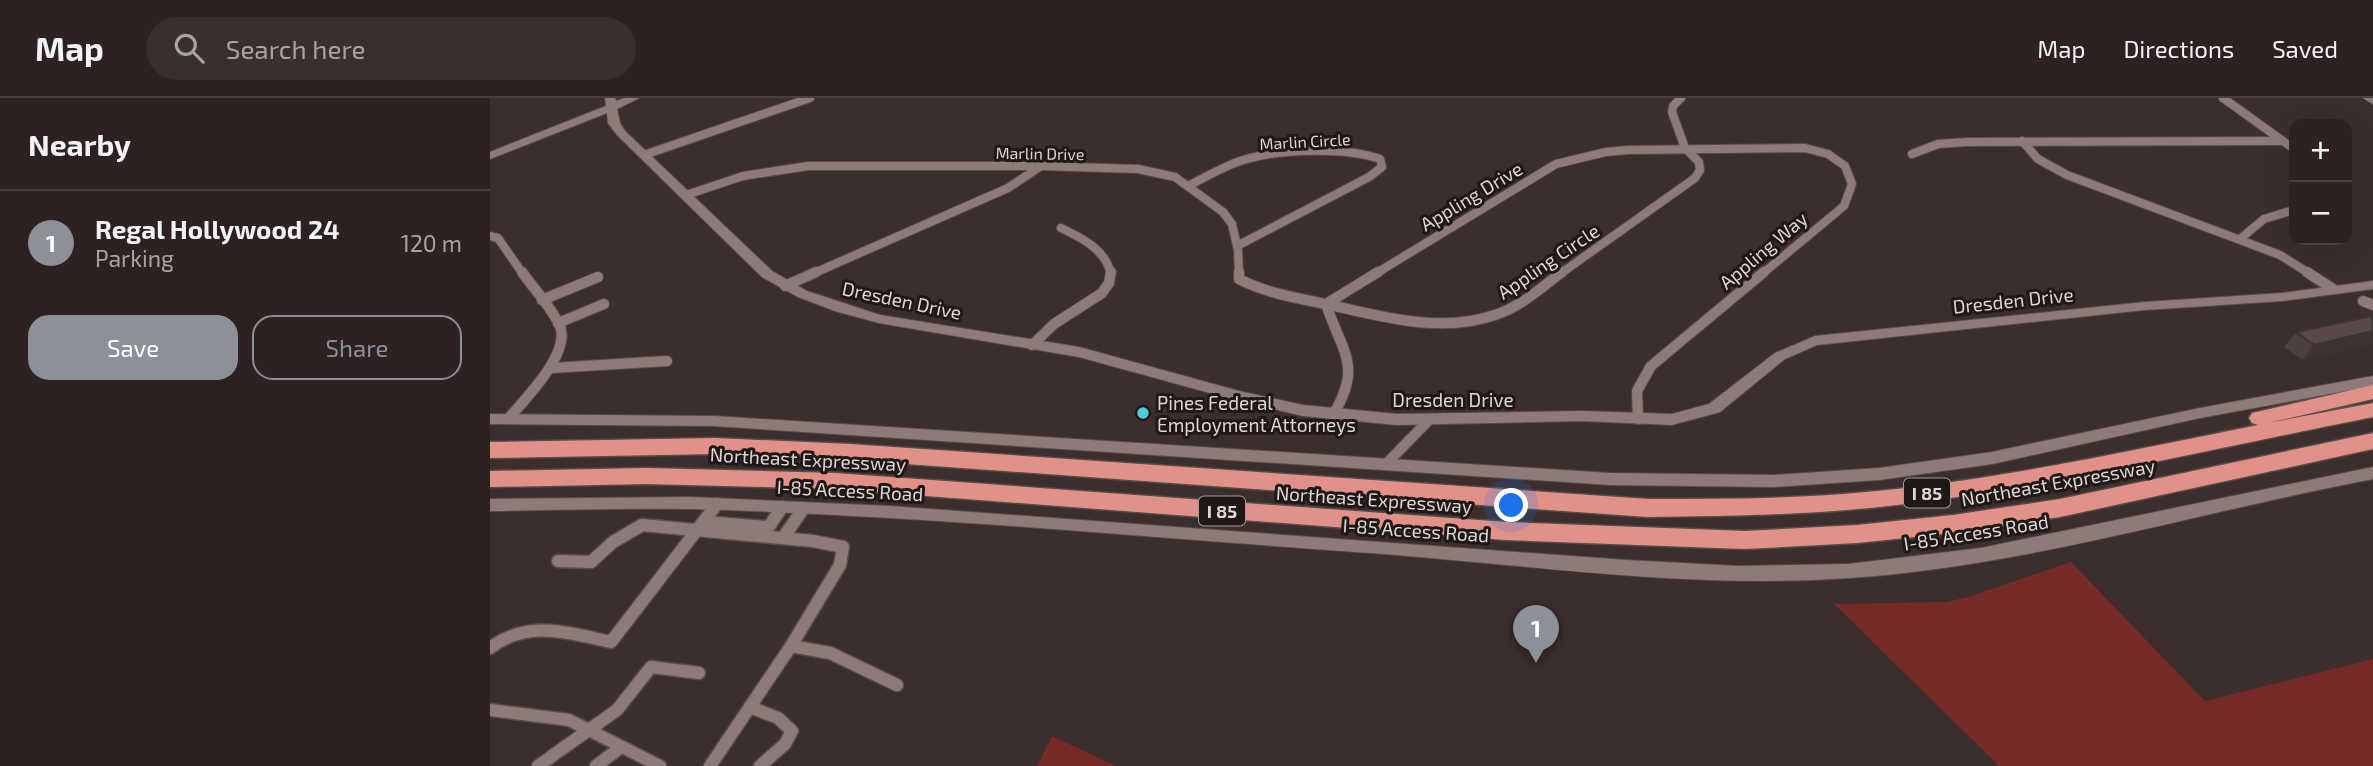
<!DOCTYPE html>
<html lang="en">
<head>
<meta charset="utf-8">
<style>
  :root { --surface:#2d2221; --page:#392f2e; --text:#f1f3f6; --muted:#a7a4a5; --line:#483f3f; --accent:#8c9099 }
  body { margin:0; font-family:"Exo 2",sans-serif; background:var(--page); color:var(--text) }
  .controls { position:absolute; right:21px; top:21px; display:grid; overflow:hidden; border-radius:14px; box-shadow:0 7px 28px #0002 }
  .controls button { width:63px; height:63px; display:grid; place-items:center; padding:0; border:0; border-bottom:2px solid var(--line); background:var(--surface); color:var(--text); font:35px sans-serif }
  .you { position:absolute; left:1022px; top:408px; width:24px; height:24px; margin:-18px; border:5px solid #fff; border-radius:50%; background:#1a73e8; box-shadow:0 0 0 10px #1a73e833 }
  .badge { display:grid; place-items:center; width:46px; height:46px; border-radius:50%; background:var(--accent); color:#fff; font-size:23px; font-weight:700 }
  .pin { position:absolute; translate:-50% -58px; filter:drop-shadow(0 2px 4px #0008) }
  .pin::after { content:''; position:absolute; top:37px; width:24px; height:21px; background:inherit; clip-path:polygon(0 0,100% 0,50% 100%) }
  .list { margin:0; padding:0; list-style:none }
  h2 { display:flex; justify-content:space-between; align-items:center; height:91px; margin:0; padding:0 28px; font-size:30px }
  h2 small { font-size:23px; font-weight:400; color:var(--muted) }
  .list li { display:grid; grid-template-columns:46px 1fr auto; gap:21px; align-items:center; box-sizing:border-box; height:105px; padding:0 28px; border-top:2px solid var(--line) }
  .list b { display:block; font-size:26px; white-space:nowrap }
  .list p { margin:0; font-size:23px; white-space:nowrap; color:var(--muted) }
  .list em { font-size:23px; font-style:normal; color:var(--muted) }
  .actions { display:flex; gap:14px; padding:21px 28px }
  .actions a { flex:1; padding:16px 0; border:2px solid var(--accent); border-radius:21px; text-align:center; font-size:24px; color:var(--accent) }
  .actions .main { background:var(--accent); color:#fff }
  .icon { flex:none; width:38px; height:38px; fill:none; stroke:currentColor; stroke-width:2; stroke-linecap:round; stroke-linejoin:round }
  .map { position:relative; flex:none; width:1883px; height:668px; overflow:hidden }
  header { display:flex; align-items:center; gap:42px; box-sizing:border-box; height:98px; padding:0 35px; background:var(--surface); border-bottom:2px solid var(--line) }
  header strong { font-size:33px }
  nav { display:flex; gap:38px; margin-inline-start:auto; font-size:24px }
  .search { width:490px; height:63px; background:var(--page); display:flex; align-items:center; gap:18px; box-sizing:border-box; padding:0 24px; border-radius:38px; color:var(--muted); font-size:26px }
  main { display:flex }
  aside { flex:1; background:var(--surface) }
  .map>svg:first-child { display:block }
  .green { fill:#762b26 }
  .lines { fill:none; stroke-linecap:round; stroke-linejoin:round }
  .street-far2-casing { stroke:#574c4a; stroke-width:10 }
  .street-far1-casing { stroke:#574c4a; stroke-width:12 }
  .street-casing { stroke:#574c4a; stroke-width:15 }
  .secondary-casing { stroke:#574c4a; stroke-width:2 }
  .highway-casing { stroke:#574c4a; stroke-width:3 }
  .street-far2 { stroke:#8c7b79; stroke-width:8 }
  .street-far1 { stroke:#8c7b79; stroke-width:10 }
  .street { stroke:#8c7b79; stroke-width:12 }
  .secondary { fill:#8c7b79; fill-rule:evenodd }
  .highway { fill:#e29189; fill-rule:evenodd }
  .wall { fill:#4c3f3e }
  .shaded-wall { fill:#3e3332 }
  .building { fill:#584948; stroke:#3e3332; stroke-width:2 }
  .poi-dot { fill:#52cbd9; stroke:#1e1817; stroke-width:2.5 }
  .labels { text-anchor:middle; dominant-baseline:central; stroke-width:6; stroke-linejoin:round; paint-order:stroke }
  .far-street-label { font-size:16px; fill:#dfd6d5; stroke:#1e1817 }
  .shield { fill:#1e1817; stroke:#a59d9c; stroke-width:2 }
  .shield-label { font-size:18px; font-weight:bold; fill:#dfd6d5 }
  .street-label { font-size:19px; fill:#dfd6d5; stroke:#1e1817 }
  .poi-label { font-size:19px; fill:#dfd6d5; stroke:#1e1817; text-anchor:start }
</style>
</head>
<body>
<header>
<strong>Map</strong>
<div class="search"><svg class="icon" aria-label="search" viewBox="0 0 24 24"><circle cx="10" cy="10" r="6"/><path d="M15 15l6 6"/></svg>Search here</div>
<nav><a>Map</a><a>Directions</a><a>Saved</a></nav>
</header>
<main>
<aside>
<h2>Nearby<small></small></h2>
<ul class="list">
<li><span class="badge">1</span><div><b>Regal Hollywood 24</b><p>Parking</p></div><em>120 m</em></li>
</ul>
<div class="actions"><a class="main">Save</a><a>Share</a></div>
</aside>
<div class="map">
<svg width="1883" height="668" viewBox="0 0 1883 668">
  <rect width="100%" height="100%" fill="#3c2e2c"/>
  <g class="green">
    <path d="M1581 464 1715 603 1883 561V668H1509L1344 506 1456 504 1478 499Z"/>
    <path d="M562 638 626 668H547Z"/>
  </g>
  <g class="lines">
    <g class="street-far2-casing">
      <g id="street-far2">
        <path d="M1733 0 1804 51"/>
        <path d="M1532 43 1548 61 1577 77 1790 157 1820 176"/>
        <path d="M1422 56 1448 46 1477 44 1792 43"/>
        <path d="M154 57 320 0"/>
        <path d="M698 88C716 79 734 68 753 62 789 51 855 49 890 61L892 69 879 79 747 148"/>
        <path d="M196 97 253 78 318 68H551L648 71 685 79 733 114 742 126 748 152 749 176"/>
        <path d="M571 130C592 140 616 152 621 176"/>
        <path d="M0 138 8 140 33 176"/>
        <path d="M1750 141 1774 121 1804 112"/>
        <path d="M322 176 518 90 551 68"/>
        <path d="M885 176 1066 66 1116 54 1138 52 1315 50 1338 56 1355 68 1362 86 1354 108 1272 176"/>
        <path d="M1070 176 1205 80 1210 72 1209 64 1195 50 1182 14 1183 8 1191 0"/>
      </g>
    </g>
    <g class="street-far1-casing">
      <g id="street-far1">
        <path d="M749 174V181C776 195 806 200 836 206 890 218 950 236 1005 217 1030 209 1051 190 1072 174"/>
        <path d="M1817 174 1843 191"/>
        <path d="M295 188 326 174"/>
        <path d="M52 202 108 179"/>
        <path d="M1873 203 1883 207"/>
        <path d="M68 225 114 206"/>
        <path d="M542 247 564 226 612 195 619 185 621 174"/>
        <path d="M61 270 177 263"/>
        <path d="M843 317C873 267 852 255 836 206L888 174"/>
        <path d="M18 321C34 302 81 256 70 228 62 210 44 191 32 174"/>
        <path d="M1148 321 1147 293 1161 268 1274 174"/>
        <path d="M895 367 938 323"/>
      </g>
    </g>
    <g class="street-casing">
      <g id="street">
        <path d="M215 424 278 429"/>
        <path d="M276 433 292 409"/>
        <path d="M293 440 313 411"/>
        <path d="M68 463 101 464 123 444 152 427 323 443 353 449 350 467 301 548 220 668"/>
        <path d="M301 548 340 555 407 587"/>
        <path d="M0 550C38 521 78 535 121 544L227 406"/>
        <path d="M260 609 288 620 302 633 295 646 270 668"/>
        <path d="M0 612 79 622 170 668"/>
        <path d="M48 668 127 612 161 569 209 575"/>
        <path d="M106 668 131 649"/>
      </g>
    </g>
    <g class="secondary-casing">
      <g id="secondary">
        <path d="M115 0H125L126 3 135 0H149L127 11 130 25 135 33 282 173 317 193 390 217 589 249 749 293 813 307 907 316 1092 313 1182 316 1219 306 1285 255 1325 238 1655 204 1792 195 1883 183V191L1792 203 1655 212 1327 247 1295 261 1230 314 1182 327 1092 323 907 327 813 318 749 303 589 259 389 225 345 213 308 199 272 179 127 37 118 25 117 15 0 61V54L116 8Z"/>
        <path d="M1873 0H1883V6Z"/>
        <path d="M1883 278V288L1710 320 1502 366 1389 382 1283 389 1120 387 224 328 0 326V316L224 318 1120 375 1283 377 1389 370 1502 354 1710 310Z"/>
        <path d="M1883 369V381C1709 414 1537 468 1359 480 1204 491 1048 468 894 456 663 440 432 417 200 411 133 410 67 412 0 413V401L200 399 400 408 1136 462 1248 468 1359 466 1491 450Z"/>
      </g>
    </g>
    <g class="highway-casing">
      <g id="highway">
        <path d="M1883 287V301L1778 325 1883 305V319C1725 350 1568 388 1407 407 1325 417 1241 418 1158 419L360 362 225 356 0 360V344L225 340 360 346 1158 401C1231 401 1303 401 1376 394 1508 382 1638 353 1768 327L1762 325 1759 320 1762 315Z"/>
        <path d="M1883 335V351L1570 419 1463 435 1367 445 1255 451 1016 442 345 391 157 386 0 389V373L157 370 345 375 1016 424 1255 433 1367 427 1463 417 1570 401Z"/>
      </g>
    </g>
    <use href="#street-far2" class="street-far2"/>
    <use href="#street-far1" class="street-far1"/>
    <use href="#street" class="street"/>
    <use href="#secondary" class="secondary"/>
    <use href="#highway" class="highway"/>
  </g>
  <path class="wall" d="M1883 219V245L1812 262 1794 249 1806 234Z"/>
  <path class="shaded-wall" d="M1883 233V245L1812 262 1824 247Z"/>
  <path class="building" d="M1882 218 1883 233 1824 247 1806 234Z"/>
  <circle class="poi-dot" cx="653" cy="315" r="7"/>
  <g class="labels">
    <g class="far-street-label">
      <text transform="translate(815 43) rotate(-3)">Marlin Circle</text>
      <text transform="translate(550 55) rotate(1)">Marlin Drive</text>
    </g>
    <g class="shield">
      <rect x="1414" y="380.5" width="46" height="29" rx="5"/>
      <rect x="709" y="398.5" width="46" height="29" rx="5"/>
    </g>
    <g class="shield-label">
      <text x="1437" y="395">I 85</text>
      <text x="732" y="413">I 85</text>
    </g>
    <g class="street-label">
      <text transform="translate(981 98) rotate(-31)">Appling Drive</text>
      <text transform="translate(1273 152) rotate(-40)">Appling Way</text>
      <text transform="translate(1058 163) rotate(-34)">Appling Circle</text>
      <text transform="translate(412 202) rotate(12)">Dresden Drive</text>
      <text transform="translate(1523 202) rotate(-6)">Dresden Drive</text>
      <text x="963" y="301">Dresden Drive</text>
      <text transform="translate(318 361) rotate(3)">Northeast Expressway</text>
      <text transform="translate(1568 384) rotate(-10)">Northeast Expressway</text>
      <text transform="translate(360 392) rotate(3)">I-85 Access Road</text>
      <text transform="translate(884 401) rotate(4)">Northeast Expressway</text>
      <text transform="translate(926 432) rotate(4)">I-85 Access Road</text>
      <text transform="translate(1486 434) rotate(-9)">I-85 Access Road</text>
    </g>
    <g class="poi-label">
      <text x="667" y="304">Pines Federal<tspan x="667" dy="22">Employment Attorneys</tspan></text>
    </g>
  </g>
</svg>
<div class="controls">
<button>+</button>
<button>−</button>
</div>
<div class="you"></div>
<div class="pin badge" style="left:1046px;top:565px">1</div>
</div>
</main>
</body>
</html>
